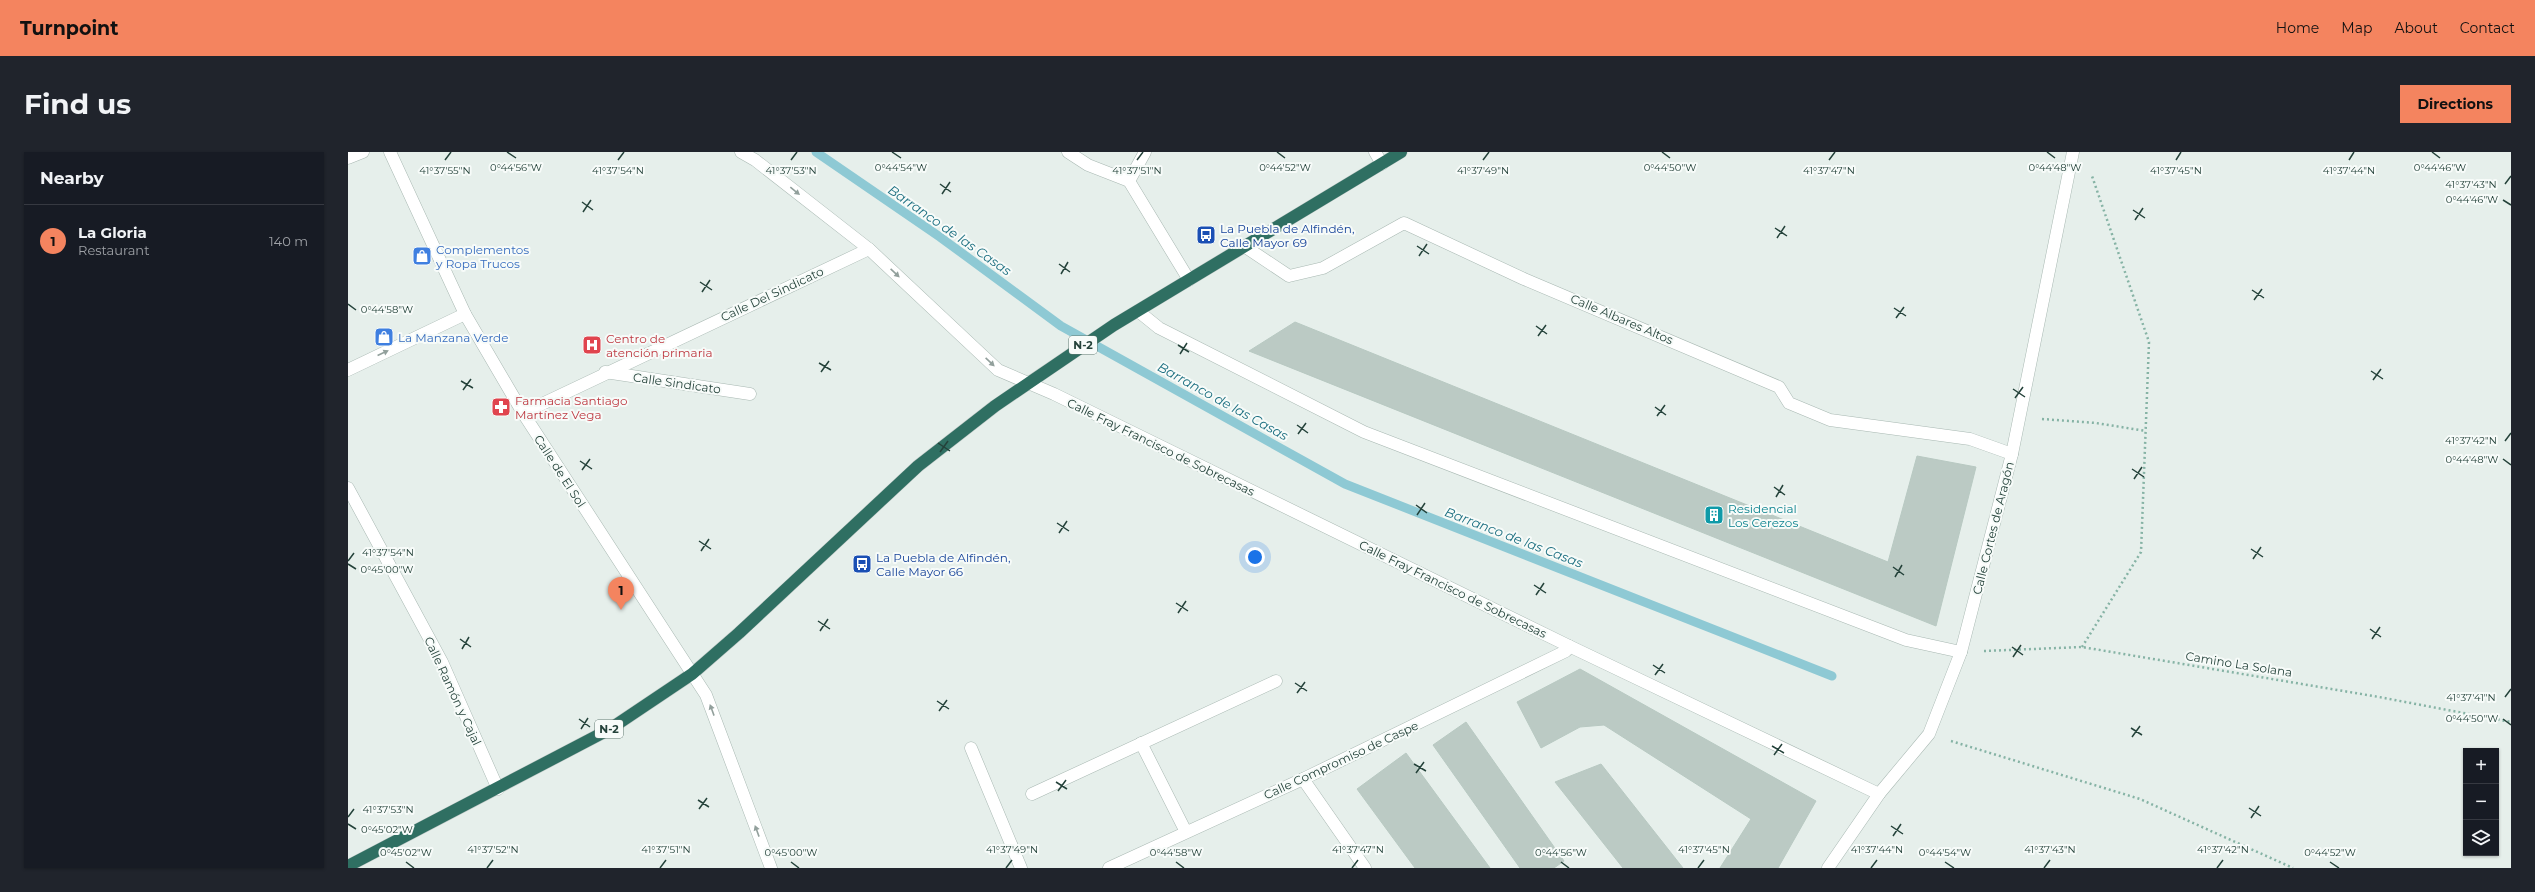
<!DOCTYPE html>
<html lang="en">
<head>
<meta charset="utf-8">
<style>
  :root { --surface:#171b24; --page:#20242c; --text:#f1f3f6; --muted:#9ea1a6; --line:#363941; --accent:#f4845f }
  body { margin:0; font-family:Montserrat,sans-serif; background:var(--page); color:var(--text) }
  .controls { position:absolute; right:12px; bottom:12px; display:grid; overflow:hidden; border-radius:0px; box-shadow:0 1px 3px #0004 }
  .controls button { width:36px; height:36px; display:grid; place-items:center; padding:0; border:0; border-bottom:1px solid var(--line); background:var(--surface); color:var(--text); font:20px sans-serif }
  .you { position:absolute; left:907px; top:405px; width:14px; height:14px; margin:-10px; border:3px solid #fff; border-radius:50%; background:#1a73e8; box-shadow:0 0 0 6px #1a73e833 }
  .badge { display:grid; place-items:center; width:26px; height:26px; border-radius:50%; background:var(--accent); color:#111; font-size:13px; font-weight:700 }
  .pin { position:absolute; translate:-50% -33px; filter:drop-shadow(0 1px 2px #0008) }
  .pin::after { content:''; position:absolute; top:21px; width:14px; height:12px; background:inherit; clip-path:polygon(0 0,100% 0,50% 100%) }
  .list { margin:0; padding:0; list-style:none }
  h2 { display:flex; justify-content:space-between; align-items:center; height:52px; margin:0; padding:0 16px; font-size:17px }
  h2 small { font-size:13px; font-weight:400; color:var(--muted) }
  .list li { display:grid; grid-template-columns:26px 1fr auto; gap:12px; align-items:center; box-sizing:border-box; height:72px; padding:0 16px; border-top:1px solid var(--line) }
  .list b { display:block; font-size:15px; white-space:nowrap }
  .list p { margin:0; font-size:13px; white-space:nowrap; color:var(--muted) }
  .list em { font-size:13px; font-style:normal; color:var(--muted) }
  .icon { flex:none; width:22px; height:22px; fill:none; stroke:currentColor; stroke-width:2; stroke-linecap:round; stroke-linejoin:round }
  .map { position:relative; flex:none; width:2163px; height:716px; overflow:hidden; border-radius:0px }
  header { display:flex; align-items:center; gap:24px; box-sizing:border-box; height:56px; padding:0 20px; background:var(--accent); color:#111 }
  header strong { font-size:19px }
  nav { display:flex; gap:22px; margin-inline-start:auto; font-size:14px }
  .intro { display:flex; align-items:center; justify-content:space-between; box-sizing:border-box; height:96px; padding:0 24px }
  h1 { margin:0; font-size:28px }
  .button { padding:10px 18px; border-radius:0px; background:var(--accent); color:#111; font-size:14px; font-weight:700 }
  main { display:flex; gap:24px; padding:0 24px }
  aside { flex:1; background:var(--surface); border-radius:0px; box-shadow:0 1px 3px #0004 }
  .map>svg:first-child { display:block }
  .lines { fill:none; stroke-linecap:round; stroke-linejoin:round }
  .stream { stroke:#8ec9d4; stroke-width:9 }
  .building { fill:#bbcac4; stroke:#b8c9c2 }
  .street-casing { stroke:#a8b8b2; stroke-width:13 }
  .highway-casing { stroke:#c2cac8; stroke-width:13 }
  .path { stroke:#86b3a5; stroke-width:2.5; stroke-dasharray:2 3; stroke-linecap:butt }
  .street { stroke:#fff; stroke-width:12 }
  .highway { stroke:#2f6f62; stroke-width:12 }
  .oneway { fill:#92a09c }
  .ticks { fill:none; stroke:#24423a; stroke-width:1.5 }
  .labels { text-anchor:middle; dominant-baseline:central; stroke-width:4; stroke-linejoin:round; paint-order:stroke }
  .shield { fill:#f7fbf9; stroke:#637a73; stroke-width:1 }
  .shield-label { font-size:11px; font-weight:bold; fill:#24423a }
  .transit-label { font-size:12px; fill:#164399; stroke:#f7fbf9; text-anchor:start }
  .shop-label { font-size:12px; fill:#366cbe; stroke:#f7fbf9; text-anchor:start }
  .street-label { font-size:12px; fill:#24423a; stroke:#f7fbf9 }
  .health-label { font-size:12px; fill:#be3a42; stroke:#f7fbf9; text-anchor:start }
  .culture-label { font-size:12px; fill:#0d838f; stroke:#f7fbf9; text-anchor:start }
  .water-label { font-size:13px; font-style:italic; fill:#1c6f80; stroke:#f7fbf9 }
  .ticks-label { font-size:10px; text-anchor:middle; fill:#24423a; stroke:#f7fbf9; stroke-width:4; stroke-linejoin:round; paint-order:stroke }
</style>
</head>
<body>
<header>
<strong>Turnpoint</strong>
<nav><a>Home</a><a>Map</a><a>About</a><a>Contact</a></nav>
</header>
<div class="intro"><h1>Find us</h1><a class="button">Directions</a></div>
<main>
<aside>
<h2>Nearby<small></small></h2>
<ul class="list">
<li><span class="badge">1</span><div><b>La Gloria</b><p>Restaurant</p></div><em>140 m</em></li>
</ul>
</aside>
<div class="map">
<svg width="2163" height="716" viewBox="0 0 2163 716">
  <rect width="100%" height="100%" fill="#e6efeb"/>
  <g class="lines">
    <path class="stream" d="M468 0 592 85 713 174 997 332 1484 524"/>
  </g>
  <g class="building">
    <path d="M947 170 1540 410 1569 304 1628 315 1588 474 901 199Z"/>
    <path d="M1232 517 1468 649 1430 716H1372L1403 667 1256 573 1232 575 1193 596 1169 550Z"/>
    <path d="M1118 570 1216 709 1206 716H1172L1085 593Z"/>
    <path d="M1058 601 1142 716H1067L1009 637Z"/>
    <path d="M1253 612 1335 716H1275L1207 630Z"/>
  </g>
  <g class="lines">
    <g class="street-casing">
      <g id="street">
        <path d="M42 0 117 162 175 261 358 543 423 716"/>
        <path d="M393 0 407 8 521 97 650 218 706 242 1221 494 1531 642"/>
        <path d="M720 0 740 13 781 29"/>
        <path d="M797 0 781 29 841 128"/>
        <path d="M1027 0 1034 12"/>
        <path d="M0 6 15 0"/>
        <path d="M896 94 941 124 975 116 1056 71 1176 127 1431 235 1441 251 1482 268 1622 287 1664 302"/>
        <path d="M790 159 811 176 1016 280 1558 488 1613 500"/>
        <path d="M0 218 117 162"/>
        <path d="M257 220 402 242"/>
        <path d="M175 261 521 97"/>
        <path d="M0 336 94 510 150 637"/>
        <path d="M793 591 838 680"/>
        <path d="M623 596 673 716"/>
        <path d="M955 627 1017 716"/>
        <path d="M684 642 928 529"/>
        <path d="M761 716 955 627 1218 499 1221 494"/>
        <path d="M1480 716 1531 642 1581 582 1613 500 1664 302 1725 0"/>
      </g>
    </g>
    <g class="highway-casing">
      <path id="highway" d="M0 714 262 577 344 522 391 481 570 314 647 254 766 173 1053 0"/>
    </g>
    <g class="path">
      <path d="M1694 267 1748 271 1798 279"/>
      <path d="M1734 495 1793 400 1801 190 1744 24"/>
      <path d="M1636 499 1734 495 2031 545 2163 570"/>
      <path d="M1603 589 1792 647 1945 716"/>
    </g>
    <use href="#street" class="street"/>
    <use href="#highway" class="highway"/>
  </g>
  <defs><path id="oneway-solid" d="M-6-.8H1V-3.2L6.5 0L1 3.2V.8H-6Z"/></defs>
  <g class="oneway">
    <use href="#oneway-solid" transform="translate(447 39) rotate(39)"/>
    <use href="#oneway-solid" transform="translate(547 121) rotate(43)"/>
    <use href="#oneway-solid" transform="translate(35 201) rotate(-25)"/>
    <use href="#oneway-solid" transform="translate(642 210) rotate(43)"/>
    <use href="#oneway-solid" transform="translate(364 558) rotate(-110)"/>
    <use href="#oneway-solid" transform="translate(409 679) rotate(-110)"/>
  </g>
  <path class="ticks" d="M159 0 168 6M544 0 553 6M929 0 937 6M1314 0 1322 6M1699 0 1707 6M2084 0 2092 6M97 8 103 0M270 8 276 0M443 8 449 0M789 8 795 0M1135 8 1141 0M1481 8 1487 0M1828 8 1833 0M2001 8 2006 0M592 32 603 40M2157 32 2163 24M594 42 602 30M2155 48 2163 53M234 50 245 58M1785 58 1797 66M235 60 243 48M1787 68 1795 56M1427 76 1439 84M1429 86 1437 74M1069 94 1081 102M1071 104 1079 92M711 112 722 120M713 122 720 110M352 130 364 138M1904 138 1916 146M354 140 362 128M1906 148 1914 137M0 152 8 158M1546 156 1558 164M1548 166 1556 155M1188 174 1199 182M1190 184 1198 173M830 193 841 200M832 202 839 191M471 211 483 218M2023 219 2035 227M473 220 481 209M2025 228 2033 217M113 229 125 236M1665 237 1677 245M115 238 123 227M1667 246 1675 235M1307 255 1318 263M1309 264 1317 253M949 273 960 281M950 282 958 271M2157 289 2163 281M590 291 602 299M592 300 600 289M2155 307 2163 313M232 309 244 317M1784 317 1796 325M234 318 242 307M1786 327 1794 315M1426 335 1437 343M1428 345 1435 333M1068 353 1079 361M1069 363 1077 351M709 371 721 379M711 381 719 369M351 389 363 397M1903 397 1915 405M353 399 361 387M1905 407 1913 395M0 409 6 401M0 412 8 417M1545 415 1556 423M1547 425 1554 413M1186 433 1198 441M1188 443 1196 431M828 451 840 459M830 461 838 449M470 469 482 477M2022 477 2033 485M472 479 480 467M112 487 123 495M2024 487 2032 475M1664 495 1675 503M114 497 121 485M1665 505 1673 493M1305 513 1317 521M1307 523 1315 512M947 531 959 539M949 541 957 530M2157 545 2163 537M589 549 601 557M591 559 599 548M231 567 242 575M2155 567 2163 573M1783 576 1794 583M233 577 240 566M1784 585 1792 574M1424 594 1436 601M1426 603 1434 592M1066 612 1078 619M1068 621 1076 610M708 630 719 637M710 639 718 628M350 648 361 655M1901 656 1913 664M351 657 359 646M0 665 6 657M1903 666 1911 654M0 672 8 677M1543 674 1555 682M1545 684 1553 672M58 710 66 716M443 710 451 716M828 710 836 716M1213 710 1221 716M1597 710 1606 716M1982 710 1991 716M139 716 145 708M312 716 318 708M658 716 664 708M1004 716 1010 708M1350 716 1356 708M1523 716 1529 708M1696 716 1702 708M1869 716 1875 708"/>
  <defs>
    <g id="bus-square" transform="scale(1)"><rect x="-9" y="-9" width="18" height="18" rx="4" fill="#1a4fb4" stroke="#f7fbf9"/><path d="M-5-6H5V4H4V6H2V4H-2V6H-4V4H-5ZM-3.5-4V0h7V-4ZM-3.5 1.2v1.5H-2V1.2ZM2 1.2v1.5H3.5V1.2Z" fill="#fff"/></g>
    <g id="shop-square" transform="scale(1)"><rect x="-9" y="-9" width="18" height="18" rx="4" fill="#3f7fe0" stroke="#f7fbf9"/><path d="M-5-2.5h2.3a2.7 3.5 0 0 1 5.4 0H5L5.5 6h-11ZM-1.5-2.5h3a1.5 2.3 0 0 0-3 0Z" fill="#fff"/></g>
    <g id="hospital-square" transform="scale(1)"><rect x="-9" y="-9" width="18" height="18" rx="4" fill="#e0444e" stroke="#f7fbf9"/><path d="M-5-5h3v3.5h4V-5h3V5h-3V1.5h-4V5h-3Z" fill="#fff"/></g>
    <g id="pharmacy-square" transform="scale(1)"><rect x="-9" y="-9" width="18" height="18" rx="4" fill="#e0444e" stroke="#f7fbf9"/><path d="M-2-6h4v4h4v4h-4v4h-4v-4h-4v-4h4Z" fill="#fff"/></g>
    <g id="building-square" transform="scale(1)"><rect x="-9" y="-9" width="18" height="18" rx="4" fill="#0f9aa8" stroke="#f7fbf9"/><path d="M-4-6H4V6H1V3H-1V6H-4ZM-2.5-4.3h1.7v1.8h-1.7ZM.8-4.3h1.7v1.8H.8ZM-2.5-1h1.7V.8h-1.7ZM.8-1h1.7V.8H.8Z" fill="#fff"/></g>
  </defs>
  <g fill-rule="evenodd">
    <use href="#bus-square" x="858" y="83"/>
    <use href="#shop-square" x="74" y="104"/>
    <use href="#shop-square" x="36" y="185"/>
    <use href="#hospital-square" x="244" y="193"/>
    <use href="#pharmacy-square" x="153" y="255"/>
    <use href="#building-square" x="1366" y="363"/>
    <use href="#bus-square" x="514" y="412"/>
  </g>
  <g class="labels">
    <g class="shield">
      <rect x="721" y="184" width="28" height="18" rx="3"/>
      <rect x="247" y="568" width="28" height="18" rx="3"/>
    </g>
    <g class="shield-label">
      <text x="735" y="193">N-2</text>
      <text x="261" y="577">N-2</text>
    </g>
    <g class="transit-label">
      <text x="872" y="76">La Puebla de Alfindén,<tspan x="872" dy="14">Calle Mayor 69</tspan></text>
      <text x="528" y="405">La Puebla de Alfindén,<tspan x="528" dy="14">Calle Mayor 66</tspan></text>
    </g>
    <g class="shop-label">
      <text x="88" y="97">Complementos<tspan x="88" dy="14">y Ropa Trucos</tspan></text>
      <text x="50" y="185">La Manzana Verde</text>
    </g>
    <g class="street-label">
      <text transform="translate(424 142) rotate(-25)">Calle Del Sindicato</text>
      <text transform="translate(1274 167) rotate(23)">Calle Albares Altos</text>
      <text transform="translate(329 231) rotate(8)">Calle Sindicato</text>
      <text transform="translate(813 295) rotate(26)">Calle Fray Francisco de Sobrecasas</text>
      <text transform="translate(212 319) rotate(57)">Calle de El Sol</text>
      <text transform="translate(1645 376) rotate(-76)">Calle Cortes de Aragón</text>
      <text transform="translate(1105 437) rotate(26)">Calle Fray Francisco de Sobrecasas</text>
      <text transform="translate(1891 512) rotate(9)">Camino La Solana</text>
      <text transform="translate(105 539) rotate(65)">Calle Ramón y Cajal</text>
      <text transform="translate(993 608) rotate(-25)">Calle Compromiso de Caspe</text>
    </g>
    <g class="health-label">
      <text x="258" y="186">Centro de<tspan x="258" dy="14">atención primaria</tspan></text>
      <text x="167" y="248">Farmacia Santiago<tspan x="167" dy="14">Martínez Vega</tspan></text>
    </g>
    <g class="culture-label">
      <text x="1380" y="356">Residencial<tspan x="1380" dy="14">Los Cerezos</tspan></text>
    </g>
    <g class="water-label">
      <text transform="translate(602 78) rotate(35)">Barranco de las Casas</text>
      <text transform="translate(875 249) rotate(29)">Barranco de las Casas</text>
      <text transform="translate(1166 385) rotate(21)">Barranco de las Casas</text>
    </g>
  </g>
  <g class="ticks-label">
    <text x="168" y="19">0°44'56"W</text>
    <text x="553" y="19">0°44'54"W</text>
    <text x="937" y="19">0°44'52"W</text>
    <text x="1322" y="19">0°44'50"W</text>
    <text x="1707" y="19">0°44'48"W</text>
    <text x="2092" y="19">0°44'46"W</text>
    <text x="270" y="22">41°37'54"N</text>
    <text x="443" y="22">41°37'53"N</text>
    <text x="789" y="22">41°37'51"N</text>
    <text x="1135" y="22">41°37'49"N</text>
    <text x="1481" y="22">41°37'47"N</text>
    <text x="2001" y="22">41°37'44"N</text>
    <text x="97" y="22">41°37'55"N</text>
    <text x="1828" y="22">41°37'45"N</text>
    <text x="2123" y="36">41°37'43"N</text>
    <text x="2124" y="51">0°44'46"W</text>
    <text x="39" y="161">0°44'58"W</text>
    <text x="2123" y="292">41°37'42"N</text>
    <text x="2124" y="311">0°44'48"W</text>
    <text x="40" y="404">41°37'54"N</text>
    <text x="39" y="421">0°45'00"W</text>
    <text x="2123" y="549">41°37'41"N</text>
    <text x="2124" y="570">0°44'50"W</text>
    <text x="40" y="661">41°37'53"N</text>
    <text x="39" y="681">0°45'02"W</text>
    <text x="145" y="701">41°37'52"N</text>
    <text x="318" y="701">41°37'51"N</text>
    <text x="664" y="701">41°37'49"N</text>
    <text x="1010" y="701">41°37'47"N</text>
    <text x="1356" y="701">41°37'45"N</text>
    <text x="1529" y="701">41°37'44"N</text>
    <text x="1702" y="701">41°37'43"N</text>
    <text x="1875" y="701">41°37'42"N</text>
    <text x="58" y="704">0°45'02"W</text>
    <text x="443" y="704">0°45'00"W</text>
    <text x="828" y="704">0°44'58"W</text>
    <text x="1213" y="704">0°44'56"W</text>
    <text x="1597" y="704">0°44'54"W</text>
    <text x="1982" y="704">0°44'52"W</text>
  </g>
</svg>
<div class="controls">
<button>+</button>
<button>−</button>
<button><svg class="icon" aria-label="layers" viewBox="0 0 24 24"><path d="M12 4l9 5-9 5-9-5zM3 14l9 5 9-5"/></svg></button>
</div>
<div class="you"></div>
<div class="pin badge" style="left:273px;top:458px">1</div>
</div>
</main>
</body>
</html>
